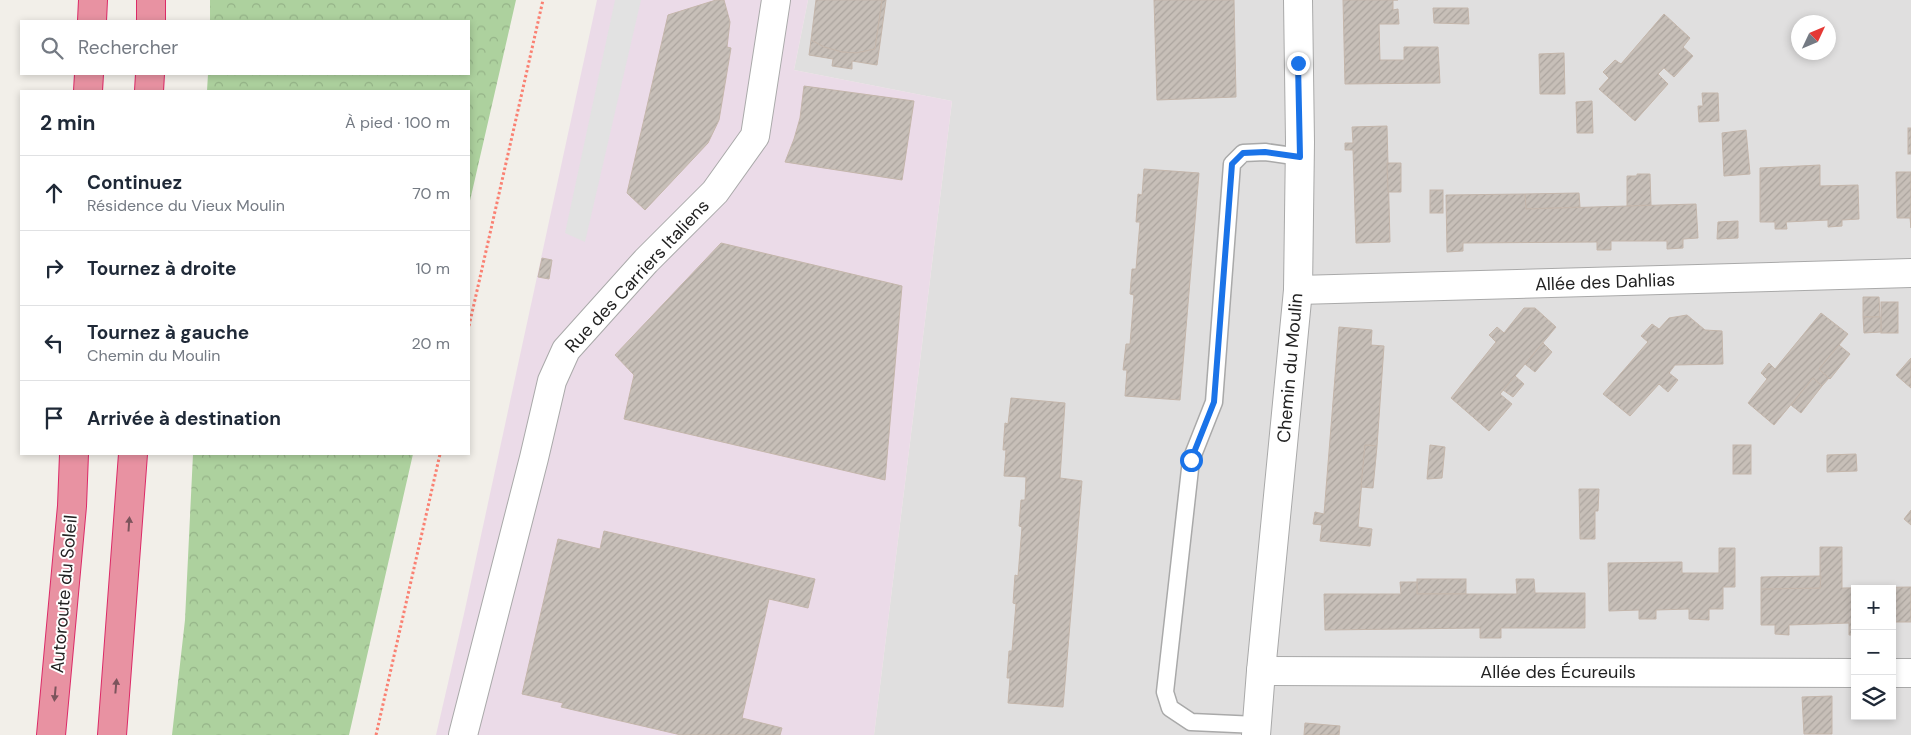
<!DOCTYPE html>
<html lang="fr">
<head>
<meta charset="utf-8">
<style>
  :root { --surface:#fff; --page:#f2f2f3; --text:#1f2937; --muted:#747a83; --line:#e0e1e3 }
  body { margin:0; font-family:"DM Sans",sans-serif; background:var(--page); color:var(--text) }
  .controls { position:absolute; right:15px; bottom:15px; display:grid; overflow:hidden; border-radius:0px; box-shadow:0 2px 8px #0003 }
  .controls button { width:45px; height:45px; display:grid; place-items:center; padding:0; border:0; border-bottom:1px solid var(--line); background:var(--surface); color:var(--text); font:25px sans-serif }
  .compass { position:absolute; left:1791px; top:15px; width:45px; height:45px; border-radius:50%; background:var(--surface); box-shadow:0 2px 8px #0003; rotate:46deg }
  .stop { position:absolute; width:15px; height:15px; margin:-11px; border:4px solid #1a73e8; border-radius:50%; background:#fff }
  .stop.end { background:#1a73e8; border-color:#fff; box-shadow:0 1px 5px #0008 }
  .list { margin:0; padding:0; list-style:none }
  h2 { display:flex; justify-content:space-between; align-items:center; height:65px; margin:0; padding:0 20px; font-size:21px }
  h2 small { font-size:16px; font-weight:400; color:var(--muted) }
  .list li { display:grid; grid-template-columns:32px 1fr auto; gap:15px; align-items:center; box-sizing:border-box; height:75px; padding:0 20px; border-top:1px solid var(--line) }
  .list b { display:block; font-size:19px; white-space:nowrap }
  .list p { margin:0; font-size:16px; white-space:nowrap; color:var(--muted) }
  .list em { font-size:16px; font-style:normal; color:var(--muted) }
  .icon { flex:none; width:28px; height:28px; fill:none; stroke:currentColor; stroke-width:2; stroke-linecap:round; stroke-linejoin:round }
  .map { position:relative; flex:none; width:1911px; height:735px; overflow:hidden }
  .search { position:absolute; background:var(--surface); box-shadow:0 2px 8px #0003; left:20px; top:20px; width:450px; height:55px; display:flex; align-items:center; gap:12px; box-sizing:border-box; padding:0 18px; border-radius:0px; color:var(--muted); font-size:19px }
  .panel { position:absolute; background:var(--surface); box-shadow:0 2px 8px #0003; left:20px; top:90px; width:450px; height:365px; border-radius:0px }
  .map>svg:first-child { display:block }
  .residential { fill:#e0dfdf; fill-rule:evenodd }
  .industrial { fill:#ebdbe8 }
  .forest { fill:url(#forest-crowns) }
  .parking { fill:#e2e2e2 }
  .building { fill:url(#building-hatch); stroke:#c4b6ab }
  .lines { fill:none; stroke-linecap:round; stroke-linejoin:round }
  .service-casing { stroke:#a9a9a9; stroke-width:19 }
  .minor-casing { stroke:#a9a9a9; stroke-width:30 }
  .motorway-casing { stroke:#dc2a67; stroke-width:30 }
  .path { stroke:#fa8072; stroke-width:3; stroke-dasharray:2.5 2.5; stroke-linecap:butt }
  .service { stroke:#fff; stroke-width:16 }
  .minor { stroke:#fff; stroke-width:28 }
  .motorway { stroke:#e892a2; stroke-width:28 }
  .oneway { fill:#7b545c }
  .route { stroke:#1a73e8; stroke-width:6 }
  .labels { text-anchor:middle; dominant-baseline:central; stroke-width:4; stroke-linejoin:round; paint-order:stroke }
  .street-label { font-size:18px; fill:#222; stroke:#fff }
</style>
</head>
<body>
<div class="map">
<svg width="1911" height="735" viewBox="0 0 1911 735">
  <defs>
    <pattern id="forest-crowns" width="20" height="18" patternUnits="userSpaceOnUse" patternTransform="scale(1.25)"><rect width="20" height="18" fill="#add19e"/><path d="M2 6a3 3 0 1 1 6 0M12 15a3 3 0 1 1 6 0" fill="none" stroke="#95b388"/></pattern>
    <pattern id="building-hatch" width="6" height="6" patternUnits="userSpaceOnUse" patternTransform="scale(1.25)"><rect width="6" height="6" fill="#c7bfb8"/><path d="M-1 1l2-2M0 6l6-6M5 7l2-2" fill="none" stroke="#aba49e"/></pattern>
  </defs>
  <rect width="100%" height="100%" fill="#f2efe9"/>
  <path class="residential" d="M808 0H1911V735H874L952 101 794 70ZM1798 22H1828V52H1798ZM1855 589H1892V716H1855Z"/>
  <path class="industrial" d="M597 0H808L794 70 952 101 874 735H436L464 614Z"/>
  <g class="forest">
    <path d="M210 0H516L469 205V91H207L208 74H469V21H210Z"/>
    <path d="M193 454H413L349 735H172L185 620Z"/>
  </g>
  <path class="parking" d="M615 0H641L585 242 565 233Z"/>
  <g class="building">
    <path d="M716 0H724L730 22 727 47 731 48 719 120 708 143 645 210 627 193 668 15Z"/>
    <path d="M816 0H882L875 49 856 53 842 52 824 47 811 40Z"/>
    <path d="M882 0H886L877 65 852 61V69L832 66 833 59 809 55 811 40 824 47 842 52 856 53 875 49Z"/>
    <path d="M1154 0H1234L1236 97 1157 100Z"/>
    <path d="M1343 0H1398H1393V10L1398 9 1399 24H1379L1380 60H1404V47H1438L1440 83 1345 84Z"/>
    <path d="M1433 8H1468L1469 24 1434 23Z"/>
    <path d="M1664 14 1690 38 1683 47 1693 56 1674 77 1664 68 1658 74 1668 84 1635 121 1599 89 1609 78 1603 72 1615 60 1621 64Z"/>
    <path d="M1564 53 1565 94H1540L1539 54Z"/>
    <path d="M804 86 914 101 902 180 785 162 794 139 800 118Z"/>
    <path d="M1702 93H1718L1719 121 1699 122 1698 106H1703Z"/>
    <path d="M1592 101 1593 133H1577L1576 102Z"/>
    <path d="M1387 126 1390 242 1356 243 1353 150H1345V143H1353L1352 127Z"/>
    <rect x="1908" y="128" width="3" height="26"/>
    <path d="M1746 130 1750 174 1724 176 1722 133Z"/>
    <path d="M1387 163H1401V192H1388Z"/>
    <path d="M1820 165V186L1858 185 1859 219 1842 220V226L1828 227V220L1786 222 1787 229H1775V222H1760V168Z"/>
    <path d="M1144 169 1199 173 1180 400 1125 396 1127 370H1123L1126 344H1130L1134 295 1130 294 1132 269H1136L1140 222H1136L1138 194 1142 195Z"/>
    <path d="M1896 172H1911V228L1910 218H1897Z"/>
    <path d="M1637 174H1650L1651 205 1627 206V176H1637Z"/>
    <rect x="1430" y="190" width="13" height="23"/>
    <path d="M1579 193 1580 207 1526 209 1525 194Z"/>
    <path d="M1525 194 1526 209 1696 204 1698 238 1683 239V248L1667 249V241H1611V250H1597V242L1463 243V251L1447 252 1446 195Z"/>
    <path d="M1738 221V238L1717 239 1718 222Z"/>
    <path d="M721 243 902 286 885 480 624 419 634 375 615 355Z"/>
    <path d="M542 258 552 260 549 279 538 277Z"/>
    <path d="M1863 297H1879L1880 317H1863Z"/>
    <rect x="1881" y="302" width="17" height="31"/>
    <path d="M1524 308H1535L1556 327 1500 394 1512 404 1489 431 1451 398 1496 342 1489 335 1497 327 1504 333Z"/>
    <path d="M1821 313 1848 334 1819 369 1829 378 1822 386 1813 378 1774 425 1748 403 1767 379 1761 373 1769 363 1775 369Z"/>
    <path d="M1687 315 1705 330 1722 331 1723 364 1675 365 1669 373 1678 380 1668 392 1659 384 1630 416 1603 394 1648 342 1641 336 1652 324 1659 329 1669 318Z"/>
    <path d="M1863 317H1881V332L1864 333Z"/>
    <path d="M1339 327 1372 330 1371 345 1384 346 1377 446 1365 445 1358 527 1372 529 1370 546 1320 541 1322 525 1313 524 1315 512 1324 514Z"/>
    <path d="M1543 343 1552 352 1535 372 1525 364Z"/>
    <path d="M1839 345 1850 354 1830 379 1819 369Z"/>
    <path d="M1911 358V388L1896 375Z"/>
    <path d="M1515 376 1524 384 1513 397 1503 390Z"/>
    <path d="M1813 378 1822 386 1801 413 1791 405Z"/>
    <path d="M1011 398 1065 403 1060 478 1082 481 1063 707 1008 703 1010 678H1007L1009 651H1012L1016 604 1013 603 1015 575 1018 576 1022 527 1019 526 1021 500H1025L1026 477 1004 476 1006 450H1003L1005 423 1008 424Z"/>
    <path d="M1365 445 1377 446 1373 488 1361 487Z"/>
    <path d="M1430 445 1445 447 1442 478 1427 479Z"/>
    <rect x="1733" y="445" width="18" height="29"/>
    <path d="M1856 454 1857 471 1827 472V455Z"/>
    <path d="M1579 489H1599L1598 511H1595V539H1580Z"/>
    <path d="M1911 510V525L1904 519Z"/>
    <path d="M604 531 815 579 808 608 769 599 742 718 782 728 780 735H681L561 707 563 703 522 694 558 539 600 549Z"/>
    <path d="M1820 547H1842V588L1911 587V622H1892V589H1855V635H1849V623L1789 625V635L1775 634V625H1761V589L1820 588Z"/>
    <path d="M1719 548H1735V587H1723V609H1709V620L1689 619V609L1656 610V619H1639V610L1609 611 1608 563 1682 562V573H1719Z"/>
    <path d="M1821 576 1820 588 1761 589V577Z"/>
    <rect x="1417" y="579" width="49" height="15"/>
    <path d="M1516 579H1534L1535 593H1585V628H1501V638H1480V628L1325 630 1324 594H1401L1400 582H1417V594H1517Z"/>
    <path d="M1832 696V734H1804L1802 697Z"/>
    <path d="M1305 723 1340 726 1339 735H1304Z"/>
  </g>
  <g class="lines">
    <g class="service-casing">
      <path id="service" d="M1257 725 1191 722 1170 708 1165 692 1191 460 1214 402 1232 164 1243 153 1265 152 1300 157"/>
    </g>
    <g class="minor-casing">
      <g id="minor">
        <path d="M1298 290 1911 273"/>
        <path d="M1261 671 1855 673"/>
        <path d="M1892 673H1911"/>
        <path d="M463 735 534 458 552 381 566 350 646 261 715 192 755 136 776 0"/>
        <path d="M1256 735 1261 671 1298 290 1300 142 1298 0"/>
      </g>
    </g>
    <g class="motorway-casing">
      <g id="motorway">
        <path d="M92 21 93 0"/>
        <path d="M151 21V0"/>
        <path d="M88 91 89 74"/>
        <path d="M149 91 150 74"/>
        <path d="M51 735 72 506 74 454"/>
        <path d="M112 735 133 454"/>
      </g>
    </g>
    <g class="path">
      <path d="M469 326 543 0"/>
      <path d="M376 735 440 454"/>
    </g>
    <use href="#service" class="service"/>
    <use href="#minor" class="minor"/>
    <use href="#motorway" class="motorway"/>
  </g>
  <defs><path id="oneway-solid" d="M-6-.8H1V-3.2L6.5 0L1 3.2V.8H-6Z" transform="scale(1.25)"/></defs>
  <g class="oneway">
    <use href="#oneway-solid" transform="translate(129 524) rotate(-86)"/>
    <use href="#oneway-solid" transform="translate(116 686) rotate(-85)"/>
    <use href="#oneway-solid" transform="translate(55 694) rotate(95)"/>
  </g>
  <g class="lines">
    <path class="route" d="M1191 460 1214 402 1232 164 1243 153 1265 152 1300 157 1298 63"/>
  </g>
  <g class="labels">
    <g class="street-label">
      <text transform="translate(637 276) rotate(-47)">Rue des Carriers Italiens</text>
      <text transform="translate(1605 282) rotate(-2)">Allée des Dahlias</text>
      <text transform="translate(1290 368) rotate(-85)">Chemin du Moulin</text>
      <text transform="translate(64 594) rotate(-85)">Autoroute du Soleil</text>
      <text x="1558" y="672">Allée des Écureuils</text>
    </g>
  </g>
</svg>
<div class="controls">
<button>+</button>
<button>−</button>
<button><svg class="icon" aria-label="layers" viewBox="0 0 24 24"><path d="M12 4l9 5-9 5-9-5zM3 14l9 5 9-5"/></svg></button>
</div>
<svg class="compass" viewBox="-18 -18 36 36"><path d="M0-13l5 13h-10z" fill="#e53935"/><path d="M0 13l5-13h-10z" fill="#747a83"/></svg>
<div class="stop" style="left:1191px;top:460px"></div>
<div class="stop end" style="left:1298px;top:63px"></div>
<div class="search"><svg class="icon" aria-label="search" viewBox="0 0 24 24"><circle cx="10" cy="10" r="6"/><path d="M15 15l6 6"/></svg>Rechercher</div>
<section class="panel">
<h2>2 min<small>À pied · 100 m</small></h2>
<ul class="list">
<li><svg class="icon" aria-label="ahead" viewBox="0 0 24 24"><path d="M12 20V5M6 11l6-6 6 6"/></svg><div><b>Continuez</b><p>Résidence du Vieux Moulin</p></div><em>70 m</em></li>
<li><svg class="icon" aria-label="right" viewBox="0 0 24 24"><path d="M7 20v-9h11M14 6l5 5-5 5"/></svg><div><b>Tournez à droite</b></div><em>10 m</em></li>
<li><svg class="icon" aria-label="left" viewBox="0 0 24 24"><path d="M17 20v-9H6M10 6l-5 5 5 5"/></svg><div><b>Tournez à gauche</b><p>Chemin du Moulin</p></div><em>20 m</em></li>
<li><svg class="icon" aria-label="arrive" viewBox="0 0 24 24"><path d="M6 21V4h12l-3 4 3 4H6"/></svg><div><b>Arrivée à destination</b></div></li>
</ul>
</section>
</div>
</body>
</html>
